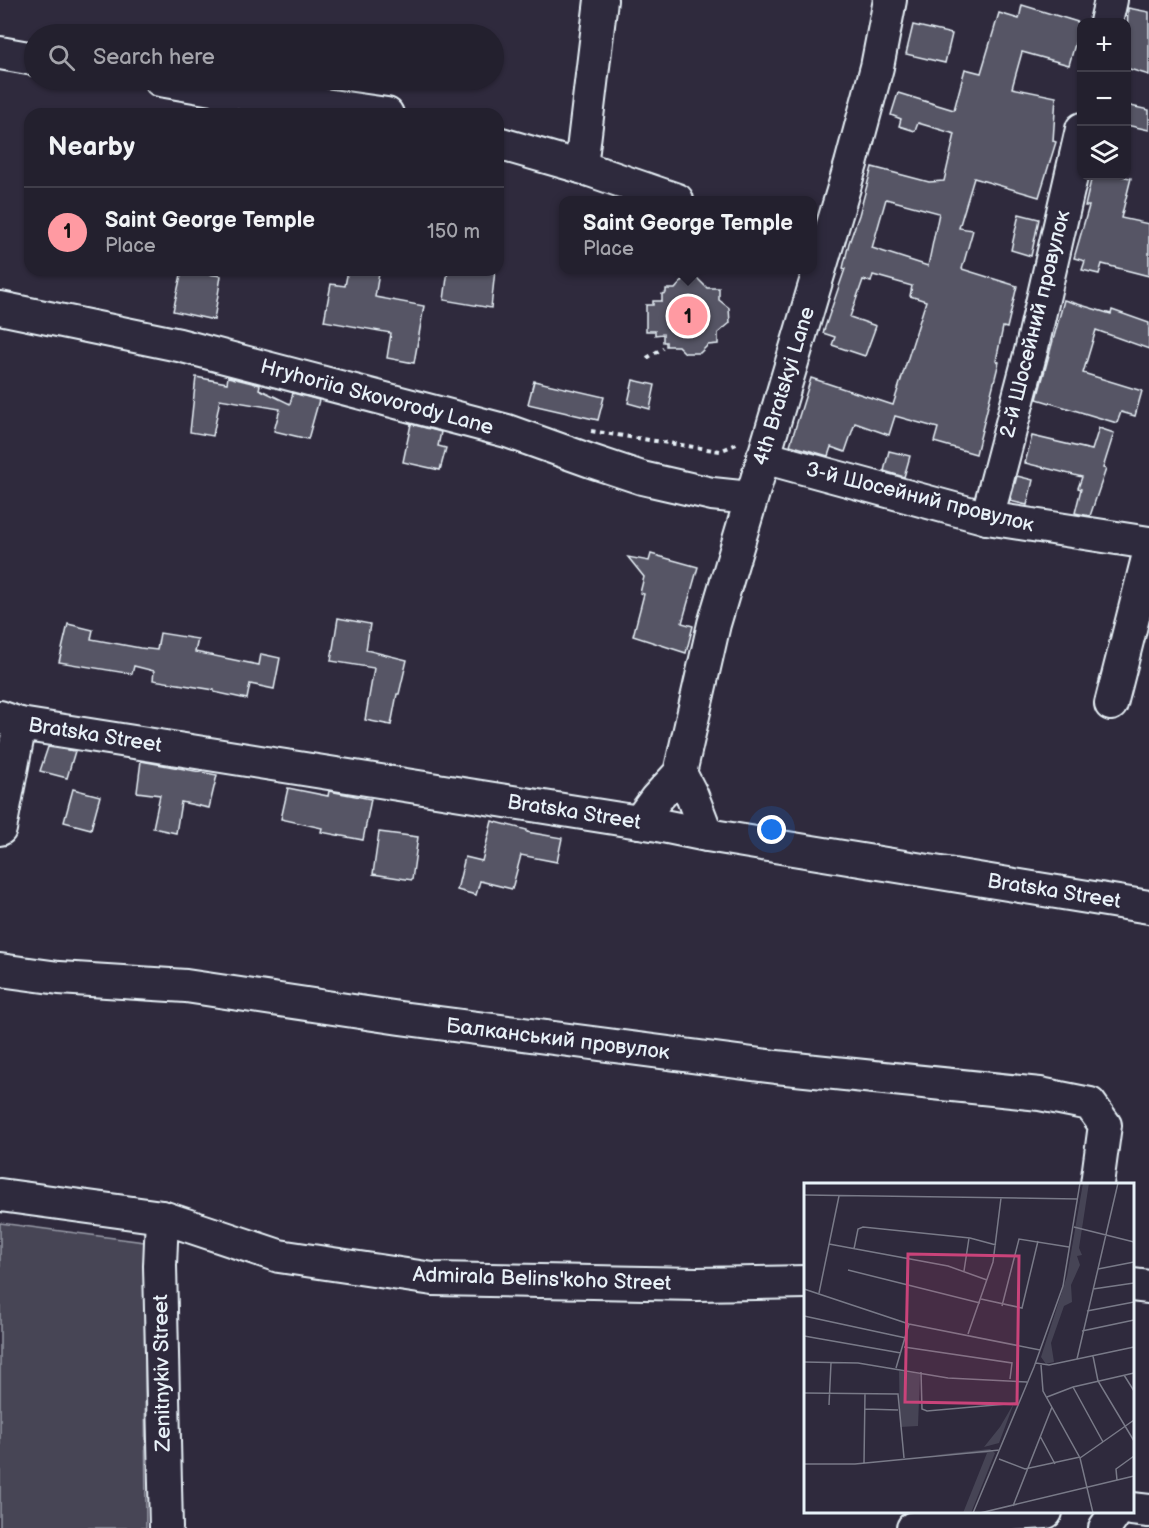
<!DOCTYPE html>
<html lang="en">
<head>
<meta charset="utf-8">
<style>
  :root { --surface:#23202e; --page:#2b2836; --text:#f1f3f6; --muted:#a3a3aa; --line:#403e4a; --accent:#ff9aa2 }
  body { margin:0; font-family:"Balsamiq Sans",sans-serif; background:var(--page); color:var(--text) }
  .controls { position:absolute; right:18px; top:18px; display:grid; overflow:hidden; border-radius:12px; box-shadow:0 2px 4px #0004 }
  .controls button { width:54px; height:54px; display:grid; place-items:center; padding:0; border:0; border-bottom:2px solid var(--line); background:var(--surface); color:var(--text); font:30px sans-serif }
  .you { position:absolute; left:772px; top:830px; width:21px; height:21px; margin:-15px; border:4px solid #fff; border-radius:50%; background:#1a73e8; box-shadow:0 0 0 9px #1a73e833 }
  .badge { display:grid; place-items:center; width:39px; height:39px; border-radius:50%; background:var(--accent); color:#111; font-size:20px; font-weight:700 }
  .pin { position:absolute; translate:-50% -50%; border:3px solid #fff; box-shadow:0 2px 6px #0006 }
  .popup { position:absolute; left:559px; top:196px; width:258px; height:78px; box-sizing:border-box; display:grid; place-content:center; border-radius:12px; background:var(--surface); filter:drop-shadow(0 2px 4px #0005); font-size:20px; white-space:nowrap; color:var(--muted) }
  .popup b { font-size:22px; color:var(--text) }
  .popup::after { content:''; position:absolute; left:50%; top:100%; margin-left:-12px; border:12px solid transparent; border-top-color:var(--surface) }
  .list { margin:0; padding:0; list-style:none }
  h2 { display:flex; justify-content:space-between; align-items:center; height:78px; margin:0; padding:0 24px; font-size:26px }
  h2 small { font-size:20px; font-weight:400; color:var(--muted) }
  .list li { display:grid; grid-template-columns:39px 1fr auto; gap:18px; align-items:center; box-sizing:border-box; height:90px; padding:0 24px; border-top:2px solid var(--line) }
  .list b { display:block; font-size:22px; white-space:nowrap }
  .list p { margin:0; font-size:20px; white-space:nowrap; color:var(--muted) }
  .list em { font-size:20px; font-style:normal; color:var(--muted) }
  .icon { flex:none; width:33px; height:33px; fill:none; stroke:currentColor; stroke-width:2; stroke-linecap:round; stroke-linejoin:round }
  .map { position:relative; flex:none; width:1149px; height:1528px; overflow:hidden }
  .search { position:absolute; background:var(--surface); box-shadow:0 2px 4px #0004; left:24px; top:24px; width:480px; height:66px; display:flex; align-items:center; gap:15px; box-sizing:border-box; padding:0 21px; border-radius:33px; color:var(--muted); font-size:22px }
  .panel { position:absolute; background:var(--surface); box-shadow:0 2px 4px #0004; left:24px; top:108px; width:480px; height:168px; border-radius:18px }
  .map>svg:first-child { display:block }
  .green { fill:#464455; stroke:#979aa6; stroke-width:1.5 }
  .building { fill:#575565; stroke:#e8f1f8; stroke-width:1.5; fill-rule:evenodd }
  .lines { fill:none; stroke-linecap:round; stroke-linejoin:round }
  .minor-casing { stroke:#e8f1f8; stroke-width:36 }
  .path { stroke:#e8f1f8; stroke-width:4; stroke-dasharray:4.5 4.5; stroke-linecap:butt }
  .minor { stroke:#2f2a3d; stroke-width:32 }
  .labels { text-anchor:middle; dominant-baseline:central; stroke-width:5; stroke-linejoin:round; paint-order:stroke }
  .street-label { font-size:21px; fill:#e8f1f8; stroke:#2f2a3d }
  .inset-road { fill:none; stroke:#797a88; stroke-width:1.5 }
  .view { fill:#ca437a; fill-opacity:0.15; stroke:#ca437a; stroke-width:3 }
  .inset-edge { fill:none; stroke:#e8f1f8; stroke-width:3 }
</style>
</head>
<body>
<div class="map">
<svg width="1149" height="1528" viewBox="0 0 1149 1528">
  <rect width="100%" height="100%" fill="#2f2a3d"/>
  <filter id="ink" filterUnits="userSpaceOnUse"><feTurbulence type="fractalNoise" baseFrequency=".0167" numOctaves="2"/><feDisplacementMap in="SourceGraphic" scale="12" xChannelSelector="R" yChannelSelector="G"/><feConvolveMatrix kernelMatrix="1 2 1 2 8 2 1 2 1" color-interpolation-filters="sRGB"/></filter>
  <g filter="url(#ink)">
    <path class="green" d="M0 1223 144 1242 146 1528H0Z"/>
    <g class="building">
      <path d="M1022 5 1081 23 1069 65 1022 52 1012 88 1056 97 1053 141 1056 142 1039 197 974 178 959 228 973 230 962 269 1017 286 1007 328 1003 327 996 361 999 362 976 454 934 442 938 428 895 416 889 435 855 423 845 452 831 447 828 456 790 445 811 378 893 405 926 301 910 296 912 286 873 275 871 282 863 280 850 317 876 326 865 356 832 345 835 337 823 333 845 269 843 268 849 243 859 215 872 167 929 182 944 181 955 134 918 123 915 131 899 126 901 119 891 115 898 93 954 110 965 69 981 73 999 13 1019 19ZM886 199 939 213 928 266 872 248Z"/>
      <path d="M1128 8 1149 12V75L1126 68Z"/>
      <path d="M913 25 952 34 945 63 906 54Z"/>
      <path d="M1126 105 1149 110V130L1126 125Z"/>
      <path d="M1092 176H1119L1131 178 1121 218 1149 224V276L1102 264 1099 274 1082 270 1085 261 1074 258 1089 206H1085Z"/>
      <path d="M1019 214 1039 219 1031 256 1011 250Z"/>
      <path d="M182 270 221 276 214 320 173 311Z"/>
      <path d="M348 270H365L379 273 375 297 424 306 414 363 387 358 391 333 324 321 331 284 345 286Z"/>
      <path d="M448 270H495L491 308 444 300Z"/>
      <path d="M684 279H698L707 288H719V300L729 308 730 323 718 333V344L708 345 700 353H685L678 346H666V342H663V334L655 335V331H646V305H653V301H662V294L666 293V289H675Z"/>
      <path d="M1064 300 1111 314 1112 310 1149 323V349L1096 330 1083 373 1142 391 1135 416 1121 412 1117 423 1037 399Z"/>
      <path d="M196 377 227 383 228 377 260 385 259 389 290 404 293 393 319 400 308 439 274 431 280 409 220 399 213 436 190 432Z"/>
      <path d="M633 380 655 385 650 409 628 403Z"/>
      <path d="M534 381 604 397 598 420 528 404Z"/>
      <path d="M411 424 441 432 438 446 446 448 440 470 403 462Z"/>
      <path d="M1099 428 1114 433 1103 468 1106 469 1090 516 1075 513 1081 489 1078 488 1082 477 1025 463 1032 436 1092 450Z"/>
      <path d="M889 451 910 456 904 477 884 471Z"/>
      <path d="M1017 476 1033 480 1027 505 1010 501Z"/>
      <path d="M651 554 698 567 682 623 693 626 686 653 633 636 644 594 640 593 644 577 628 557 649 561Z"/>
      <path d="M338 618 370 624 366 650 407 660 399 694H397L391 725 365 720 374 668 331 661Z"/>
      <path d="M68 624 93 630 91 639 140 648 157 650 160 633 198 639 195 652 259 665 261 654 280 658 274 689 250 684 247 699 214 692V690L153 680 154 671 134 666 132 674 59 662Z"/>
      <path d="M48 747 75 751 67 778 40 771Z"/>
      <path d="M141 761 217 775 209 808 181 802 176 833 153 828 160 795 137 792Z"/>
      <path d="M288 788 328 796 329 791 371 799 363 840 321 832 322 828 281 819Z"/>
      <path d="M73 789 100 796 91 829 64 822Z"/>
      <path d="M492 821 527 830V832L562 838 557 862 521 855 512 889 480 881 476 895 457 890 465 857 482 861Z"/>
      <path d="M379 832 418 837 412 880 373 874Z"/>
    </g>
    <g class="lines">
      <g class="minor-casing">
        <g id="minor">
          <path d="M1106 22 1111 0"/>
          <path d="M0 53 34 59"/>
          <path d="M160 80 212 89 387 114"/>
          <path d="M498 143 581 167 677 200"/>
          <path d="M581 167 601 0"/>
          <path d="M0 308 179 345 507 431 591 461 642 478 712 494 750 498"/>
          <path d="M763 457 987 518 1149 543"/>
          <path d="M987 518 1032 347 1082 129"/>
          <path d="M1111 704 1149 554"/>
          <path d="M0 717 20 724 658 825 707 835 1149 907"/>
          <path d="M680 773 692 796 707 835"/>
          <path d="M639 822 656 799 680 773 714 624 851 164 877 67 890 0"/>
          <path d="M0 829 20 724"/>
          <path d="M0 970 59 978 186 986 400 1018 776 1067 1040 1094 1090 1104 1105 1125 1097 1184"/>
          <path d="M0 1195 162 1217 279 1256 433 1279 697 1284 806 1282"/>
          <path d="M162 1217 160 1266 166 1528"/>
          <path d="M1132 1285 1149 1287"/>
          <path d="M1132 1509 1149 1511"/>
          <path d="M913 1528 1012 1514 1046 1512"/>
          <path d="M1105 1528 1116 1512"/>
        </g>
      </g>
      <g class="path">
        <path d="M647 358 663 348"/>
        <path d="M591 431 720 451 739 443"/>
      </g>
      <use href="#minor" class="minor"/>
    </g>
  </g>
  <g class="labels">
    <g class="street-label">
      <text transform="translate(1035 324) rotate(-76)">2-й Шосейний провулок</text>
      <text transform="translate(784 386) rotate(-73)">4th Bratskyi Lane</text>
      <text transform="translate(377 397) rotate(15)">Hryhoriia Skovorody Lane</text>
      <text transform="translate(920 497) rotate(14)">3-й Шосейний провулок</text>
      <text transform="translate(95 735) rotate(9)">Bratska Street</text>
      <text transform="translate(574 812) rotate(9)">Bratska Street</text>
      <text transform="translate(1054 891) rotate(9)">Bratska Street</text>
      <text transform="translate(558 1039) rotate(7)">Балканський провулок</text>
      <text transform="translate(542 1279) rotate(2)">Admirala Belins'koho Street</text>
      <text transform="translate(162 1373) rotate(-91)">Zenitnykiv Street</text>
    </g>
  </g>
  <g transform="translate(804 1183)">
    <rect width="330" height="330" fill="#2f2a3d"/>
    <path d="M279 0H285L275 65 278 72 273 73 276 82 267 102 268 119 260 123 247 160 250 179 242 181 237 174 263 93ZM95 188 116 191 114 243 96 244ZM210 220 195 260 180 264 196 244ZM186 266 191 270 167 330H159L183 270 130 272Z" fill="#464455"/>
    <path class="inset-road" d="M0 12 274 16M270 44 330 59M25 61 144 83 183 97M50 66 54 46 59 44 166 55 192 62M294 86 330 79M44 87 176 120M160 88 165 55M0 106 105 141 236 167M289 106 330 100M15 110 35 13M177 116 218 125 234 58M198 123 215 56 265 64M283 128 330 119M0 133 102 155M278 148 330 137M164 151 189 79 197 15M0 153 97 170M100 164 208 180 206 196M289 173 294 198 330 258M273 176 314 0M0 179 54 180 144 195 223 199M232 180 245 182 330 164M237 182 239 208 276 275 289 330M92 185 105 141M117 189 118 226 123 228 215 220M320 192 330 208M269 204 299 259M0 210 94 211 100 275M243 214 269 204 330 190M25 222 27 180M61 226 94 227M236 253 251 281M276 275 330 237M195 276 221 286 276 274M60 280 61 210M0 281H51L196 267M313 297 312 286 330 273M209 323 248 224M169 330 230 184 259 103 276 0M176 330 330 293"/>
    <path class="view" d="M104 71 215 73 213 221 101 219Z"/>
    <rect width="330" height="330" class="inset-edge"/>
  </g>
</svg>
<div class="controls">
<button>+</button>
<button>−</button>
<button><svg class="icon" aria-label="layers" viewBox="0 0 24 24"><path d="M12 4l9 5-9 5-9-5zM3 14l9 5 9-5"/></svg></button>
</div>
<div class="you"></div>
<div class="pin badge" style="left:688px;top:316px">1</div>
<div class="popup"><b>Saint George Temple</b>Place</div>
<div class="search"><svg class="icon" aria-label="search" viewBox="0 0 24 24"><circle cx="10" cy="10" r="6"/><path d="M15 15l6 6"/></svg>Search here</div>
<section class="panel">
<h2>Nearby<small></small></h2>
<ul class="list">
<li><span class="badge">1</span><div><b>Saint George Temple</b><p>Place</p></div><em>150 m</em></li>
</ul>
</section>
</div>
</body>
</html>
